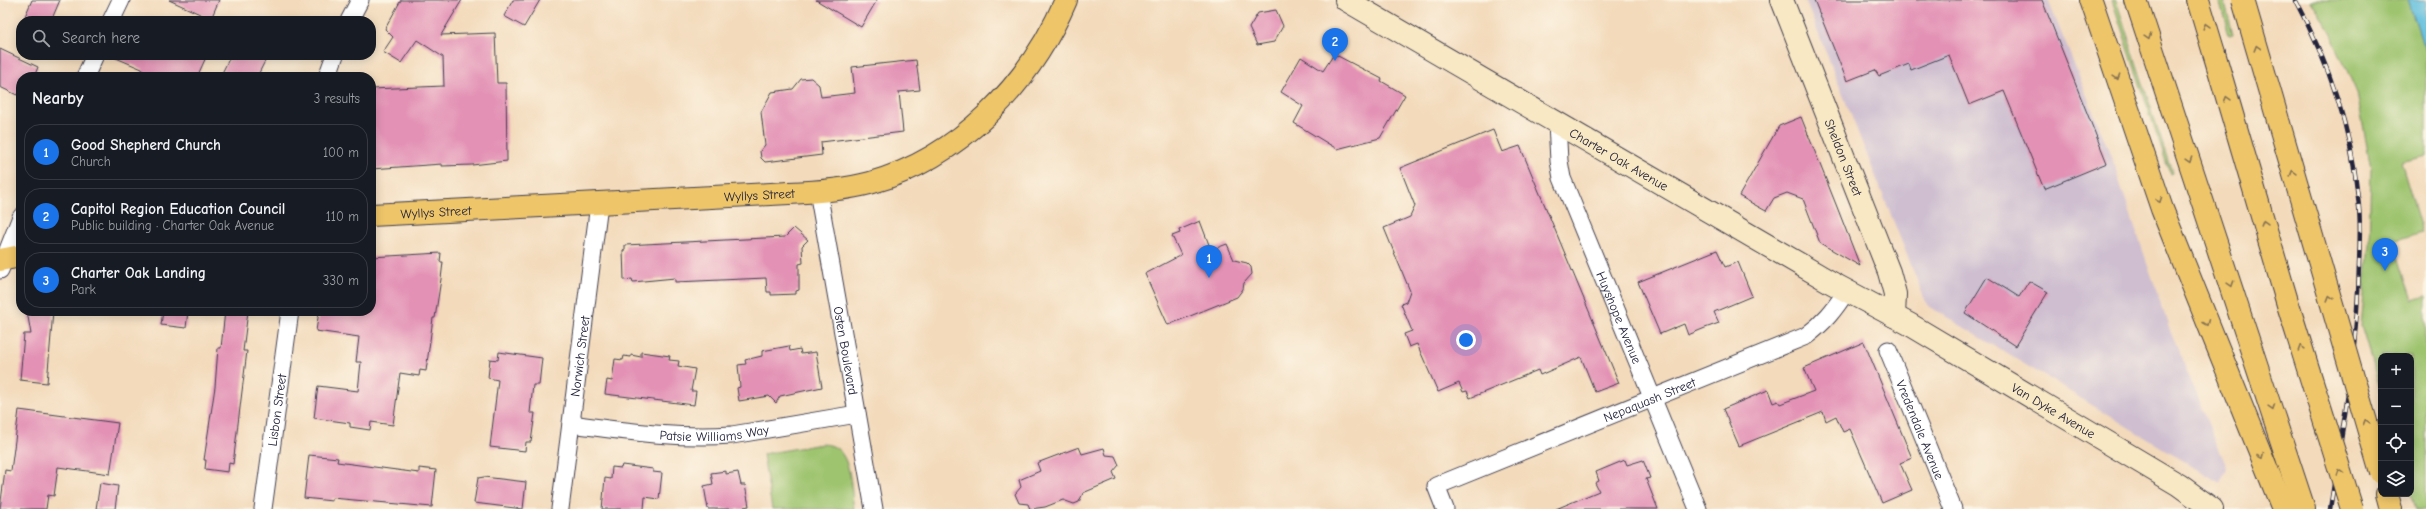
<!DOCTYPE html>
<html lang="en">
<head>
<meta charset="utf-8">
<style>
  :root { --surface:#171b24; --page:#20242c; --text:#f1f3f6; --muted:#9ea1a6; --line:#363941; --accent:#1a73e8 }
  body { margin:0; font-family:"Comic Neue",sans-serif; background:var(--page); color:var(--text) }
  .controls { position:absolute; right:12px; bottom:12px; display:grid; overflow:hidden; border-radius:8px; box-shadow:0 2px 10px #0003 }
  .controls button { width:36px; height:36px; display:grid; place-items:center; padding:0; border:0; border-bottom:1px solid var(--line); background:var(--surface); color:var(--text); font:20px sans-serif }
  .you { position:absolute; left:1466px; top:340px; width:14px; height:14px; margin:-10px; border:3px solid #fff; border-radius:50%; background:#1a73e8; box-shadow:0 0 0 6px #1a73e833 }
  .badge { display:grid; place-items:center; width:26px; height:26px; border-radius:50%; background:var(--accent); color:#fff; font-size:13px; font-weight:700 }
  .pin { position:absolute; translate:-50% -33px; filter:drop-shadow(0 1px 2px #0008) }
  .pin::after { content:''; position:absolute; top:21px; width:14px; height:12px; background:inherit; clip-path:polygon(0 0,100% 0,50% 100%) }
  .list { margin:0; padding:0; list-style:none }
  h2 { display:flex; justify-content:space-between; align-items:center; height:52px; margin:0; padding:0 16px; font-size:17px }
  h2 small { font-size:13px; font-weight:400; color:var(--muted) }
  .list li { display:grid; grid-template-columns:26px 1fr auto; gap:12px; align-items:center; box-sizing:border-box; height:56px; margin:0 8px 8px; padding:0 8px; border:1px solid var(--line); border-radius:16px }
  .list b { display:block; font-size:15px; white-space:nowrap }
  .list p { margin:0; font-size:13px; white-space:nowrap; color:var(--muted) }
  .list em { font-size:13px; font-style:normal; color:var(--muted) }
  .icon { flex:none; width:22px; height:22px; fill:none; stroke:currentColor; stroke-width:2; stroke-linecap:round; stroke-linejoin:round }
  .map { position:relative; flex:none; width:2426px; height:509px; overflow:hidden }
  .search { position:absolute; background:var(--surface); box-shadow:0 2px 10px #0003; left:16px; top:16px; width:360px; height:44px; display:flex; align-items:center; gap:10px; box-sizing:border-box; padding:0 14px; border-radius:16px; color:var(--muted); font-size:15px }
  .panel { position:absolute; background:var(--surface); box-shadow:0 2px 10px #0003; left:16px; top:72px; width:360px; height:244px; border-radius:16px }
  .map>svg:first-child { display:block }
  .industrial { fill:#cebed0 }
  .green { fill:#9fc46f; stroke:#607355 }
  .water { fill:#60bfde; stroke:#41708c }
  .building { fill:#e392b5 }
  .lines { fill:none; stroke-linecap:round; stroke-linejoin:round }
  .street-casing { stroke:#413e4e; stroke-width:19 }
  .secondary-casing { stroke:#413e4e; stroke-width:24 }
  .primary-casing { stroke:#413e4e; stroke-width:24 }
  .highway-casing { stroke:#413e4e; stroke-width:24 }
  .street { stroke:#fff; stroke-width:17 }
  .secondary { stroke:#f8e8c3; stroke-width:22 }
  .primary { stroke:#eec569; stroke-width:22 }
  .highway { stroke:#eec569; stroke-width:22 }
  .rail-casing { stroke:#22223b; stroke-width:4.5 }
  .rail { stroke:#fcf5e5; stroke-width:3; stroke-dasharray:9; stroke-linecap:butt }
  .highway-bridge-casing { stroke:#413e4e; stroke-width:24; stroke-linecap:butt }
  .highway-bridge { stroke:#eec569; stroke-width:22 }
  .oneway { stroke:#887452 }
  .labels { text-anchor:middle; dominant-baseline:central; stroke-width:3.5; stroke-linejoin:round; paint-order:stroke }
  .street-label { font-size:13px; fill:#22223b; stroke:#fcf5e5 }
</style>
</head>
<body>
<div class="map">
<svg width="2426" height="509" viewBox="0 0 2426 509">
  <rect width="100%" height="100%" fill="#fcf5e5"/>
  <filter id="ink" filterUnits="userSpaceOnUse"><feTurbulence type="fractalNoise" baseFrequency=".025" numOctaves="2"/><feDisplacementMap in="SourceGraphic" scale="8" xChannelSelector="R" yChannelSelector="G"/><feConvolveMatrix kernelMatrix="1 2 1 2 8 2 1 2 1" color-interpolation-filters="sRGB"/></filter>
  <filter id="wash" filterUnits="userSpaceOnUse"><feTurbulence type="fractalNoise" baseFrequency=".012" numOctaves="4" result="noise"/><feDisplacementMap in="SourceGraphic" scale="16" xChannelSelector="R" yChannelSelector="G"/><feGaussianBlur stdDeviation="0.9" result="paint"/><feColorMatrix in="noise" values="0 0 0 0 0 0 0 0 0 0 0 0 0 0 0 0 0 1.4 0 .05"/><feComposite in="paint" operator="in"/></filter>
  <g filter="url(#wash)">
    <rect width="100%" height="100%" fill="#f3dabb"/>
    <path class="industrial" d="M1805 0H2048L2108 148 2171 333 2227 468 2220 483 1927 305Z"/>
    <g class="green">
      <path d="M2112 0H2116L2172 173 2170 174Z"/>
      <path d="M2219 0H2224L2233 34 2229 35Z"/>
      <path d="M2311 0H2408L2426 54V156L2401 162 2422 232 2393 241 2412 300 2426 296V509H2416L2411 493V356H2381V392L2361 326 2369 245 2371 168 2357 93 2330 32Z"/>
      <path d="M822 444C853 444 850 486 854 509H772L763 454Z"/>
    </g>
    <path class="water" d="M2408 0H2426V54Z"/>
    <g id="blocks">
      <g class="building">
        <path d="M32 0H60L51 21H23Z"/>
        <path d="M169 0H219L211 19Z"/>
        <path d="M401 0H462L441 35 495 33 497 83H506L507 161 472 165 442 166V164L371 169V89L444 86 443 57 417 40 401 63 383 52 393 37 385 29Z"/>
        <path d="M513 0H540L524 27 504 16Z"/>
        <path d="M816 0H877L861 27Z"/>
        <path d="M1814 0H2042L2107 163 2044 189 2004 91 1969 105 1949 55 1911 70 1909 64 1879 76 1875 70 1847 81Z"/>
        <path d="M1276 10 1283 26 1274 42 1257 45 1249 28 1258 13Z"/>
        <path d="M0 49 38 67 34 77H21V95L18 93 17 95 0 87Z"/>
        <path d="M1334 54 1382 79 1381 81 1405 95 1380 138 1337 149 1294 123 1303 106 1281 92 1301 57 1323 71Z"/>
        <path d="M109 55H207L197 77H145L142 69Z"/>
        <path d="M231 55H268L257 77H230L222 73Z"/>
        <path d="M916 60 920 90 899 92 903 132 821 142 822 155 765 162 761 158 760 151 765 145 761 112 772 92 793 89 801 79 811 78 819 85 821 97 855 93 852 67Z"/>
        <path d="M1801 117 1837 207 1860 266 1820 243 1803 199 1787 193 1774 198 1766 211 1739 196 1779 126Z"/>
        <path d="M1493 130 1502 152 1520 146 1619 383 1595 392 1581 357 1540 375 1538 370 1470 398 1467 391 1463 392 1459 383 1438 392 1417 344 1409 347 1404 334 1412 331 1401 304 1406 302 1410 291 1384 228 1410 217 1415 206 1400 168Z"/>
        <path d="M1200 221 1211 250 1227 244 1234 260 1247 263 1251 267 1252 274 1244 283 1243 289 1237 297 1168 325 1145 274 1181 255 1172 236 1180 233 1179 230Z"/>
        <path d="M794 228 808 240 802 246 803 263 799 264V290L796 291V294L771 295V292H767L766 278 675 282V278L633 282 632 279 624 280 623 250H625V245L785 237Z"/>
        <path d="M1717 250 1725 267 1738 262 1752 296 1714 312 1719 323 1705 328 1688 335 1684 324 1660 334 1638 282Z"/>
        <path d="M441 253 440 262H443L441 279 435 318H433L426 371 420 370 419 376 400 373 393 425 371 422 370 430 350 427V423L314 418 318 386 358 391 361 362H356L359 337 316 331 319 311H371V257Z"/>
        <path d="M1987 277 2019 297 2029 281 2048 292 2015 346 1965 313Z"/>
        <path d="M27 311H53L47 383 20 380 24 334H31Z"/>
        <path d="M163 311H188L186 328 161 325Z"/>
        <path d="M225 311H248L243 351H247L233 464 229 463 228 472 205 469 206 460H204L215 387 218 348H221Z"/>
        <path d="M1864 342 1912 458 1900 463 1912 490 1882 503 1850 429 1843 432 1836 416 1826 421 1823 412 1739 446 1723 409 1768 390 1773 403 1778 401 1780 404 1814 391 1804 368Z"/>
        <path d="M789 346 790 351 800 349 801 354 816 352 822 387 780 396 776 403 769 396 739 401 737 388 740 387 738 365 746 364 745 360 762 356V351Z"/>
        <path d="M499 352 542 358 539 385H533L530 413H535L531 442H526L525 451 490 447 498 380 488 378 490 359 498 360Z"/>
        <path d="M641 352 670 356 669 360 679 361 678 366 695 369 691 391H696L694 405 605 394 607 380 612 381 615 359 623 360 624 356 631 357V355L641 357Z"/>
        <path d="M19 410 118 423 110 474 58 467 54 496 48 495 46 509H0L5 470 11 471Z"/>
        <path d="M1079 447 1082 454 1104 448 1106 455 1115 456 1119 465 1113 472 1116 479 1083 493 1079 502 1074 504 1063 500 1045 507 1030 509 1028 504 1019 503 1015 494 1021 487 1019 480 1040 471 1037 463Z"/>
        <path d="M309 455 338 458 337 462 419 473V468L436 470 432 507 332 498V501L304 498Z"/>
        <path d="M1625 460 1627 465 1643 460 1650 478 1646 479 1658 509H1556L1599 491 1595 483 1599 481 1596 472Z"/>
        <path d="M622 465 653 469V472L662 473 659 499 645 497 644 509H602L605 478 611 479 612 467 621 468Z"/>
        <path d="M726 471V474L738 472 741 485H745L749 506 744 507 745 509H708L704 486 713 484 711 473Z"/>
        <path d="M484 477 526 482 523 509 474 503 478 478Z"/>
        <path d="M100 483 118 486 115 509H96Z"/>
      </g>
    </g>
  </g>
  <g filter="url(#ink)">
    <use href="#blocks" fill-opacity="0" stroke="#413e4e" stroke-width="1"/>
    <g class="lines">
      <g class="street-casing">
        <g id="street">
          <path d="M111 21 121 0"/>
          <path d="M349 21 360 0"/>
          <path d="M85 77 95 55"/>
          <path d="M327 77 335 55"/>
          <path id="s1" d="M1557 123 1559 161 1562 178 1698 509"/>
          <path id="s2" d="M818 191 874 509"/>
          <path d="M0 270 21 217"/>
          <path id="s3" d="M1888 350 1953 509"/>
          <path id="s4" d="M571 424C625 431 678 439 732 435L857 414"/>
          <path id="s5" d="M263 509 290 311"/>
          <path id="s6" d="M560 509 599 204"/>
          <path id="s7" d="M1445 509 1436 486 1806 336C1824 323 1835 309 1847 290"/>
        </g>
      </g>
      <g class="secondary-casing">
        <g id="secondary">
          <path id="s8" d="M1346 0 1832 283 1909 324 2179 485 2212 509"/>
          <path id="s9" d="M1782 0 1889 272 1895 294 1894 316"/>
        </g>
      </g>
      <g class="primary-casing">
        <g id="primary">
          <path id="s10" d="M371 215 789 193C815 192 844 190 870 183 960 158 1030 84 1066 0"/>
          <path d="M0 260 21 256"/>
        </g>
      </g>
      <g class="highway-casing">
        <g id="highway">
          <path d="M2091 0 2162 209 2283 509"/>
          <path d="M2136 0 2304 509"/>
          <path d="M2198 0 2214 53"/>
          <path d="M2387 494 2391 509"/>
        </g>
      </g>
      <use href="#street" class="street"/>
      <use href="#secondary" class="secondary"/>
      <use href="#primary" class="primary"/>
      <use href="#highway" class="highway"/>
      <g class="rail-casing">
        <path id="rail" d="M2295 0C2328 61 2351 128 2358 197 2361 219 2360 242 2359 263 2358 346 2343 427 2330 509"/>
      </g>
      <use href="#rail" class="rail"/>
      <g class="highway-bridge-casing">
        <g id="highway-bridge">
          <path d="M2243 0 2381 473"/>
          <path d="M2214 53 2289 308 2352 509"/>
        </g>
      </g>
      <use href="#highway-bridge" class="highway-bridge"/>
    </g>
    <defs><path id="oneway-chevron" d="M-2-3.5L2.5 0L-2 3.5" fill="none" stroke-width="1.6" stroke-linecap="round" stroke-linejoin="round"/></defs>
    <g class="oneway">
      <use href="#oneway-chevron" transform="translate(2206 26) rotate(-106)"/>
      <use href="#oneway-chevron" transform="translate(2148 37) rotate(72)"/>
      <use href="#oneway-chevron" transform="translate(2257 48) rotate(-106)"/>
      <use href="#oneway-chevron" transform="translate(2117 77) rotate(72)"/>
      <use href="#oneway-chevron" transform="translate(2227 99) rotate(-106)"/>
      <use href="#oneway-chevron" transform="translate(2189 160) rotate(72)"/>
      <use href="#oneway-chevron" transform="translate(2293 173) rotate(-106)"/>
      <use href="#oneway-chevron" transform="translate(2159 200) rotate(70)"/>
      <use href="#oneway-chevron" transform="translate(2264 223) rotate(-106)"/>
      <use href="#oneway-chevron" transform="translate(2231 284) rotate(72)"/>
      <use href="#oneway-chevron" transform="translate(2330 298) rotate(-106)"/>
      <use href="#oneway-chevron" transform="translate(2206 323) rotate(68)"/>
      <use href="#oneway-chevron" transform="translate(2301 348) rotate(-107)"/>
      <use href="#oneway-chevron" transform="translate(2272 407) rotate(72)"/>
      <use href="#oneway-chevron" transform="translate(2366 422) rotate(-106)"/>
      <use href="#oneway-chevron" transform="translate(2261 456) rotate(68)"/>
      <use href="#oneway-chevron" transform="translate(2340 472) rotate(-108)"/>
    </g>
  </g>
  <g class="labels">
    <g class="street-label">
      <text stroke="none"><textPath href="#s9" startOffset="169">Sheldon Street</textPath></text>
      <text stroke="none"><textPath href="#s8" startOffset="316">Charter Oak Avenue</textPath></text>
      <text stroke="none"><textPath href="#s10" startOffset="389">Wyllys Street</textPath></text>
      <text stroke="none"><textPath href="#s10" startOffset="65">Wyllys Street</textPath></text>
      <text stroke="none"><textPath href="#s1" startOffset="206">Huyshope Avenue</textPath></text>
      <text stroke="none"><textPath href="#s2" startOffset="162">Osten Boulevard</textPath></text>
      <text stroke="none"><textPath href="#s6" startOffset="154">Norwich Street</textPath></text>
      <text stroke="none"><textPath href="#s7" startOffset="255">Nepaquash Street</textPath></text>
      <text stroke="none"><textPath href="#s5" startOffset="100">Lisbon Street</textPath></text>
      <text stroke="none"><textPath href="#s8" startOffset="818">Van Dyke Avenue</textPath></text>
      <text stroke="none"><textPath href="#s3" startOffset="86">Vredendale Avenue</textPath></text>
      <text stroke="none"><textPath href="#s4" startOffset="144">Patsie Williams Way</textPath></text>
    </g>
  </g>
</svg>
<div class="controls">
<button>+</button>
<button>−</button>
<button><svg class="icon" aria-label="locate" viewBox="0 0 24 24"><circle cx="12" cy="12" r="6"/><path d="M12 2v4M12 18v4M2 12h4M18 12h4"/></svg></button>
<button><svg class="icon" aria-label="layers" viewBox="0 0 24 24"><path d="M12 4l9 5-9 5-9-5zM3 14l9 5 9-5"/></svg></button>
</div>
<div class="you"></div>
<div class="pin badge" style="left:1209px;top:278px">1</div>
<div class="pin badge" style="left:1335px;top:61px">2</div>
<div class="pin badge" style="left:2385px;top:271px">3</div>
<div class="search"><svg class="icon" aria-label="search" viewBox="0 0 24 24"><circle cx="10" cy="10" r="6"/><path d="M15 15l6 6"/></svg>Search here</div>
<section class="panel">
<h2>Nearby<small>3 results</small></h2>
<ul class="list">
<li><span class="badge">1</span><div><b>Good Shepherd Church</b><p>Church</p></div><em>100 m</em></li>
<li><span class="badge">2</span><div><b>Capitol Region Education Council</b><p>Public building · Charter Oak Avenue</p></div><em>110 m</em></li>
<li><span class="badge">3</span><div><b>Charter Oak Landing</b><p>Park</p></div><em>330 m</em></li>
</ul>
</section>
</div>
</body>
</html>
